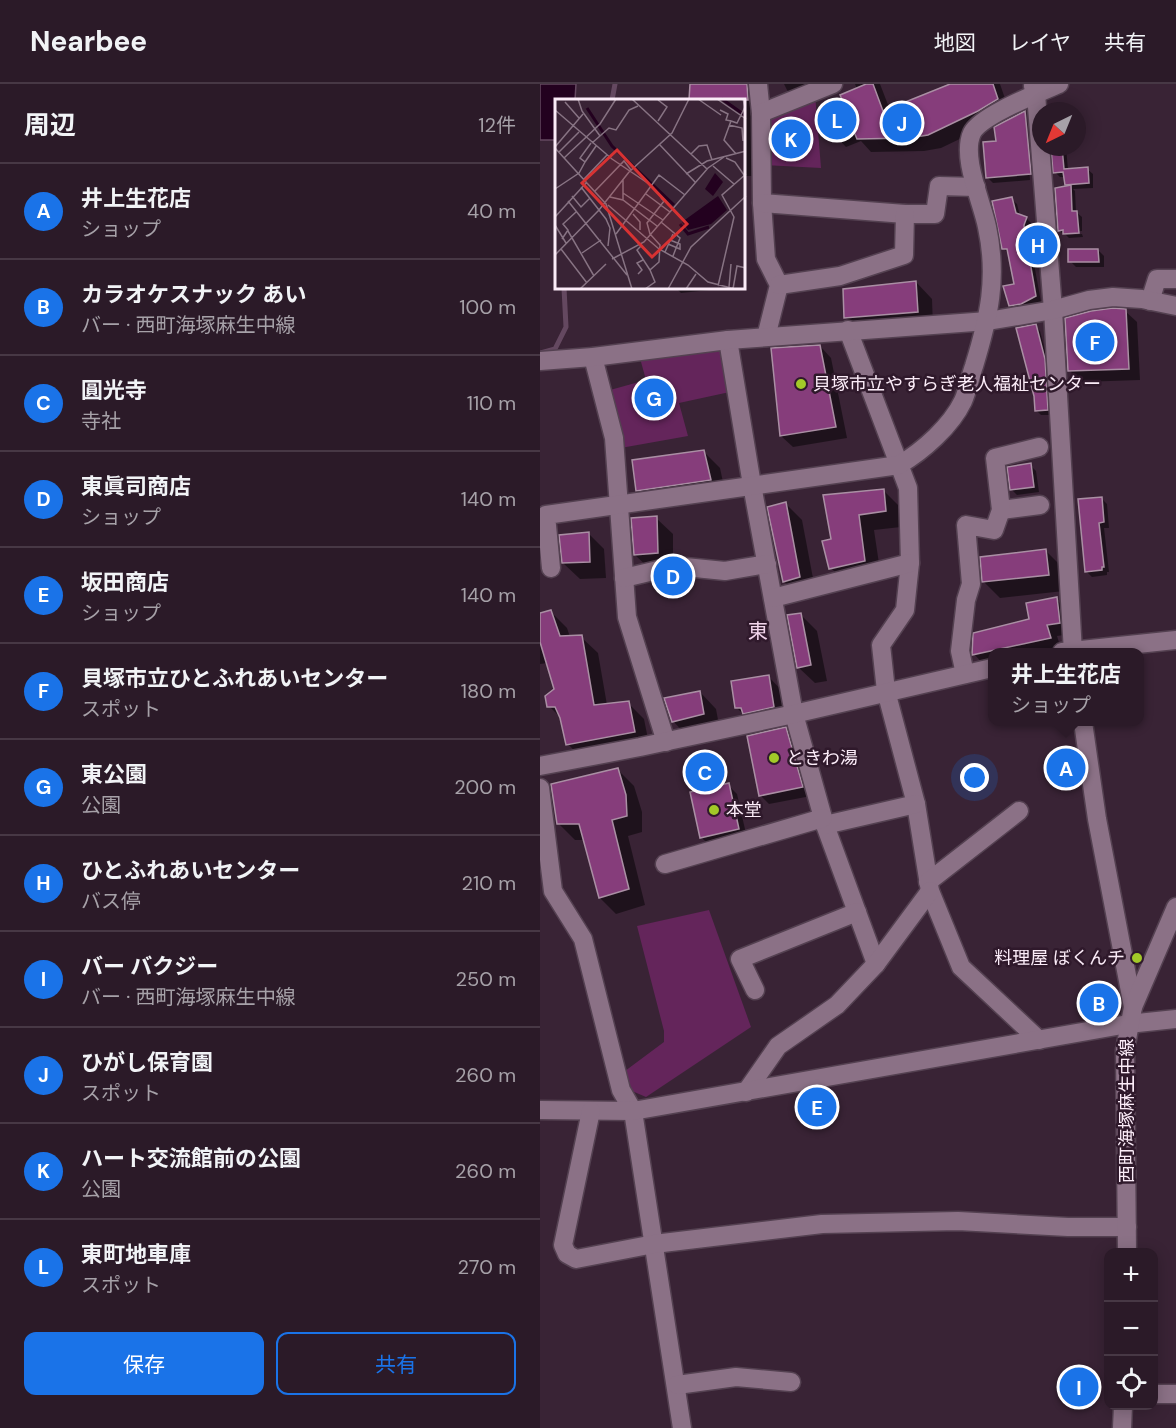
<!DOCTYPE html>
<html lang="ja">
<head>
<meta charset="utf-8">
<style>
  :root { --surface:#2b1a28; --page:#332330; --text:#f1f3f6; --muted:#a6a1a8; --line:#473845; --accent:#1a73e8 }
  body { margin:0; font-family:"DM Sans","Noto Sans JP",sans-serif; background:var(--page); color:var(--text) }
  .controls { position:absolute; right:18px; bottom:18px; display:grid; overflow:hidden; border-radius:12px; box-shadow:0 3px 15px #0003 }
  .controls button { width:54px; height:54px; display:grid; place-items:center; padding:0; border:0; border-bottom:2px solid var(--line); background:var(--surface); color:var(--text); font:30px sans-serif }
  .compass { position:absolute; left:492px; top:18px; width:54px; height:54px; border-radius:50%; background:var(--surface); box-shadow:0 3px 15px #0003; rotate:223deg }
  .you { position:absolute; left:435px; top:694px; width:21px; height:21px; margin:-15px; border:4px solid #fff; border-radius:50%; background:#1a73e8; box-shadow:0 0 0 9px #1a73e833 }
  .badge { display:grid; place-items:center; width:39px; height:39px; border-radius:50%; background:var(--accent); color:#fff; font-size:20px; font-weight:700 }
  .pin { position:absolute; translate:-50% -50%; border:3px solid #fff; box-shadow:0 2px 6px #0006 }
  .popup { position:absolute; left:448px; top:564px; width:156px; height:78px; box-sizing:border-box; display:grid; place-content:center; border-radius:12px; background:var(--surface); filter:drop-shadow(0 2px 4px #0005); font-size:20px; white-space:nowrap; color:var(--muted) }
  .popup b { font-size:22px; color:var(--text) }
  .popup::after { content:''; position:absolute; left:50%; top:100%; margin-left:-12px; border:12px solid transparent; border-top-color:var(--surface) }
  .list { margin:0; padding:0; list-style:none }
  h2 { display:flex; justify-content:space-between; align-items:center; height:78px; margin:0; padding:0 24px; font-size:26px }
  h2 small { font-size:20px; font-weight:400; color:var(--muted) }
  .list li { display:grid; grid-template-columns:39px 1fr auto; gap:18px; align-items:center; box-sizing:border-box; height:96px; padding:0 24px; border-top:2px solid var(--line) }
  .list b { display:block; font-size:22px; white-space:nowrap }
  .list p { margin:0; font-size:20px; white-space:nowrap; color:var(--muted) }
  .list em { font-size:20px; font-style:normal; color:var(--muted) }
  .actions { display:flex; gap:12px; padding:18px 24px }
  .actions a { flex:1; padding:14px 0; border:2px solid var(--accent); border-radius:12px; text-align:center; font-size:21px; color:var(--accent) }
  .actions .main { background:var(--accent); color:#fff }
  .icon { flex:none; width:33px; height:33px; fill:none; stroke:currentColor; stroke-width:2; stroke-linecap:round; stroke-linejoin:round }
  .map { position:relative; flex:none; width:636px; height:1344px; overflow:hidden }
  header { display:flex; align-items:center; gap:36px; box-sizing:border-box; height:84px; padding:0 30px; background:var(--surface); border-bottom:2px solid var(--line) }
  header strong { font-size:28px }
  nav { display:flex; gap:33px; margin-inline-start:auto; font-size:21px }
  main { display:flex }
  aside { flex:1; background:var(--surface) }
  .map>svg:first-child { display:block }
  .green { fill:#64255b }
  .water { fill:#23011f; stroke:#644860; stroke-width:1.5 }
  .shadow { fill:#0007 }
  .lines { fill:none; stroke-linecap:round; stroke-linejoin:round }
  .stream { stroke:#644860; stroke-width:5 }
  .building { fill:#863d7b; stroke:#aa8fa4; stroke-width:1.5 }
  .minor-casing { stroke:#544151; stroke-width:21 }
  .minor { stroke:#8b7186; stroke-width:18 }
  .poi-dot { fill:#a2c928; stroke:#2f192b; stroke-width:2 }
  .labels { text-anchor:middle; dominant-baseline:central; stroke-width:5; stroke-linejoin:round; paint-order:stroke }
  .poi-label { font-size:18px; fill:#fbecf8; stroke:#2f192b; text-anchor:start }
  .street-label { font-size:18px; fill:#fbecf8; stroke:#2f192b }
  .neighbourhood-label { font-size:20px; fill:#f2d5ec; stroke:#2f192b }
  .inset-river { fill:none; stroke:#23011f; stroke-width:3 }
  .inset-road { fill:none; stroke:#877383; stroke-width:1.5 }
  .view { fill:#d83232; fill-opacity:0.15; stroke:#d83232; stroke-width:3 }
  .inset-edge { fill:none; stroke:#fbecf8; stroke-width:3 }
</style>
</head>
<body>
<header>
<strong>Nearbee</strong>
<nav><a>地図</a><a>レイヤ</a><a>共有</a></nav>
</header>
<main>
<aside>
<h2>周辺<small>12件</small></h2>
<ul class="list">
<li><span class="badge">A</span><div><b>井上生花店</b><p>ショップ</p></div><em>40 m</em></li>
<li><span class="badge">B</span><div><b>カラオケスナック あい</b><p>バー · 西町海塚麻生中線</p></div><em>100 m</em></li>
<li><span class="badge">C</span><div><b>圓光寺</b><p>寺社</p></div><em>110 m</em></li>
<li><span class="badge">D</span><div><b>東眞司商店</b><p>ショップ</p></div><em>140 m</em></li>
<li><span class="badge">E</span><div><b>坂田商店</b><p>ショップ</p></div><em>140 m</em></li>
<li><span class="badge">F</span><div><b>貝塚市立ひとふれあいセンター</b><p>スポット</p></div><em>180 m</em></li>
<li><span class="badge">G</span><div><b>東公園</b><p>公園</p></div><em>200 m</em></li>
<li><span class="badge">H</span><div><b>ひとふれあいセンター</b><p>バス停</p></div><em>210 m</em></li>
<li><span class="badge">I</span><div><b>バー バクジー</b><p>バー · 西町海塚麻生中線</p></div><em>250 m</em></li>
<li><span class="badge">J</span><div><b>ひがし保育園</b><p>スポット</p></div><em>260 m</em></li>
<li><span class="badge">K</span><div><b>ハート交流館前の公園</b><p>公園</p></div><em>260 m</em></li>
<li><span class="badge">L</span><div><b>東町地車庫</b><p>スポット</p></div><em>270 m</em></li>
</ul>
<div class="actions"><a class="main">保存</a><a>共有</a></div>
</aside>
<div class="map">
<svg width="636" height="1344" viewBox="0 0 636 1344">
  <rect width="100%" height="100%" fill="#392335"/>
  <g class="green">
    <path d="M275 10 281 84 224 81 221 29Z"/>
    <path d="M188 256 199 306 139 319 148 352 75 365 63 308 106 296 98 267Z"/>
    <path d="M169 826 211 943 106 1013 92 1007 85 987 124 958V947L97 842Z"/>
  </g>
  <path class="water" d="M0 0H36L35 16H16V56H0Z"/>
  <g class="shadow">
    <path d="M151 0H216L221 92H204V16H151Z"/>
    <path d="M244 0H278L284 14 263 22 247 6Z"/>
    <path d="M315 0H340L350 26 411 0H460L470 29 451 40 401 64 384 67 331 68 321 57 306 63 293 49 286 29 305 21 317 5Z"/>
    <path d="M522 19 527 27H510V20Z"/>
    <path d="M481 31 486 35 490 96 453 99 447 93 458 59Z"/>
    <path d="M488 37 492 40 496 96H493Z"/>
    <path d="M513 63H526L528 86 547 85 553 90V104L533 105 535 107 536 128 542 133V147L522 148 524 151 519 146 529 103 526 100 525 93H520L515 88Z"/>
    <path d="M471 115 477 120 480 132 486 134 492 140 489 147 491 172 493 174 501 218 487 225 476 227 470 221 476 201 470 171 463 164Z"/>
    <path d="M542 150 543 153 529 154 526 151Z"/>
    <path d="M558 166 564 172V183H536L530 177Z"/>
    <path d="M376 198 392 215 393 244 322 250 305 233Z"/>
    <path d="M136 204H179V205L141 209Z"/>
    <path d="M585 227 597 238 600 296 541 298 529 286Z"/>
    <path d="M495 242 500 247 509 281 512 331H501L496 326Z"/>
    <path d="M280 262 291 274 307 354 253 363 241 352Z"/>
    <path d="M164 368 180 384 186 412 114 422 98 406Z"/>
    <path d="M490 381 496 387 499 408 477 411 471 405Z"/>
    <path d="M344 407 360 423 361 443 334 446 341 493 307 500 291 484 293 456Z"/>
    <path d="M561 414 567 420 569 444H564L569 488H567V491L552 493 546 487Z"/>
    <path d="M246 420 262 436 276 510 260 514 244 497Z"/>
    <path d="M116 434 133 450V485L112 487 95 471Z"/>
    <path d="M48 449 64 465 66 494 40 495 23 479Z"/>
    <path d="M506 467 522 483 524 507 460 514 444 498Z"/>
    <path d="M516 515 527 526 531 550 517 552 521 565 505 568H452V580L445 582 434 570 490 537Z"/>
    <path d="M11 528 27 544 30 553H41L58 569 67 621 88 619 104 635 110 665 44 677 28 660 22 635 9 622 16 605 8 579 0 580V530Z"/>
    <path d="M260 530 277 547 287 597 275 599 258 583Z"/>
    <path d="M228 592 244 609 249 639 213 640 197 624Z"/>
    <path d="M160 608 176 625 180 646 149 654 133 637Z"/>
    <path d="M246 645 254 654 271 712 229 720 220 711Z"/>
    <path d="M78 686 94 702 102 728V748L88 752 105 821 76 830 60 814 45 756H35L19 740Z"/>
    <path d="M188 701 197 710 207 754 170 762 161 753Z"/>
  </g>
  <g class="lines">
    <g class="stream">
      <path d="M72 16 75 0"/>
      <path d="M0 269 15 265 26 243 24 204"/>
    </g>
  </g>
  <g class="building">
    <path d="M150 0H207L208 16H149Z"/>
    <path d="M326 0H333L343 27 410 0H453L458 15 438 27 388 51 370 54 317 55 312 43 291 50 284 28 304 20 300 11Z"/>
    <path d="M485 27 491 90 446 94 443 58 456 57 454 43Z"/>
    <path d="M511 63H522L524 85 548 83 549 99 525 101 523 88 513 89Z"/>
    <path d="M531 101 532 127H537L539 149 523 150V146L518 147 515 104Z"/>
    <path d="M472 113 476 129 487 133 484 141 486 167 488 166 496 212 481 220 469 222 463 202 474 200 467 165H462L452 117Z"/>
    <path d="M528 165H558L559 178H528Z"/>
    <path d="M376 197 378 228 304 234 303 205Z"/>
    <path d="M573 224 586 225 589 285 528 287 525 234 551 227Z"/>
    <path d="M496 240 505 275 508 326 495 327 494 312 476 244Z"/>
    <path d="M280 261 296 343 240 352 231 264Z"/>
    <path d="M164 366 171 396 96 407 92 376Z"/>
    <path d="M491 379 494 403 470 406 467 383Z"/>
    <path d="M344 405 346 427 319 431 325 477 289 485 282 457 291 455 283 411Z"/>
    <path d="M562 413 564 438 559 439 564 483H562V486L545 488 538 415Z"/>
    <path d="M246 418 260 493 243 498 227 423Z"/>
    <path d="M117 432 118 469 94 471 91 434Z"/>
    <path d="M49 448 50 478 22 479 19 451Z"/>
    <path d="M506 465 509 491 442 498 440 473Z"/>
    <path d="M517 513 520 539 507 541 511 554 432 571 433 549 489 535 486 519Z"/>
    <path d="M11 526 20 552 42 551 54 621 89 617 95 648 26 661 20 634 15 623H7L5 612 14 605 0 558V529Z"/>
    <path d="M261 529 271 581 257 584 247 531Z"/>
    <path d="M229 591 234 623 203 630 201 624H195L191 597Z"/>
    <path d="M160 607 164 630 132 638 124 614Z"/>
    <path d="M246 643 263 703 219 712 207 652Z"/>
    <path d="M78 684 86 711 87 732 72 736 89 805 59 814 39 740H17L11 700Z"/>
    <path d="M189 699 199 745 160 754 150 708Z"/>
  </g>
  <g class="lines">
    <g class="minor-casing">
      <g id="minor">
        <path d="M218 0 221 29 222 119 226 175 239 201 226 253"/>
        <path d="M493 2 496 10 513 226 533 568"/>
        <path d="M221 29 293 0"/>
        <path d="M222 119 365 130H395L399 102 436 103"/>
        <path d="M239 201 300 192 364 171 365 130"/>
        <path d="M610 217 617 195H636"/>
        <path d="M308 246 368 404 370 479 365 526 341 561 346 607 376 720 390 807 421 883 499 956"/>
        <path d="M188 256 212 401 254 630 285 741 336 880"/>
        <path d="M53 273 74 354 87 533 126 658"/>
        <path d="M0 277 53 273 188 256 448 237 513 226 549 216 573 213 602 215 636 222"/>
        <path d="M461 426 500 421"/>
        <path d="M11 484 6 431 359 381C383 367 411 342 423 317 428 306 430 293 434 282 449 233 458 194 447 143 442 118 421 73 432 49 441 31 499 9 519 0"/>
        <path d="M84 494 135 482 185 487 227 480"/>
        <path d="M233 514 370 479"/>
        <path d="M522 568 636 556"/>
        <path d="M425 590 420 567 426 516 431 500 426 441 454 446 461 426 455 374 499 363"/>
        <path d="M543 638 557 735 593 923"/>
        <path d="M0 682 100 663 254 630 452 584"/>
        <path d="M0 704 13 807 43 855 81 1006 93 1027 142 1344"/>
        <path d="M285 741 376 720"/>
        <path d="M125 780 283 734"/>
        <path d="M388 798 479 727"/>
        <path d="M215 906 200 875 317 828"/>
        <path d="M206 1008 238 962 297 921 336 880 390 807"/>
        <path d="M0 1026 93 1027 588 940 636 935"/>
        <path d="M51 1027 23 1161 27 1170 36 1175 114 1160 282 1140 418 1137 528 1143H587"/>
        <path d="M587 1168 585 966 593 923 636 823"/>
        <path d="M137 1301 196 1293 251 1298"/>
        <path d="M614 1310H636"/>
        <path d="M582 1344 583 1322"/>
      </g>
    </g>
    <use href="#minor" class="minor"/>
  </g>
  <g class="poi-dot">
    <circle cx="261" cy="300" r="6"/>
    <circle cx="234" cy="674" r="6"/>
    <circle cx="174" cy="726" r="6"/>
    <circle cx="597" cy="874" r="6"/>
  </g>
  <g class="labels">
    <g class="poi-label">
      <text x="273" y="300">貝塚市立やすらぎ老人福祉センター</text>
      <text x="246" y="674">ときわ湯</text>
      <text x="186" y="726">本堂</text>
      <text x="585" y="874" text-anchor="end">料理屋 ぼくんチ</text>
    </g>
    <g class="street-label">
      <text transform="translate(587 1027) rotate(-90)">西町海塚麻生中線</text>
    </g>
    <g class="neighbourhood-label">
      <text x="218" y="547">東</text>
    </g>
  </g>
  <g transform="translate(15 15)">
    <rect width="190" height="190" fill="#392335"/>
    <path d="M160 74 168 83 158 97 150 90ZM163 97 172 111 156 125 133 131 127 123Z" fill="#23011f"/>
    <path class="inset-river" d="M167 0 191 17M32 9 57 47 119 106M125 125 133 135 154 128"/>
    <path class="inset-road" d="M23 0 27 12 45 37M77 0 152 70M143 0 166 16M162 0 191 20M10 3 24 19M0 11 57 60 97 87M165 11 173 15 171 21 176 22M103 22 112 8 103 1M174 26 187 29 188 42M37 44 54 29 61 31 74 11 83 7M104 45 140 83M0 48 28 15M0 49 51 105 77 190M4 53 24 33M136 55 144 47 152 46 157 61M181 55 169 41 176 22 182 24 190 8 188 0M9 59 45 25 61 0M171 59 180 63 189 76M30 63 41 47M158 67 179 85M131 75 152 62 191 52M29 80 52 56M68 80V101M26 88 51 120 55 129 53 147M0 90 24 74 30 63 25 59 36 44M40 92 69 62 76 71M68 94 108 121M91 95 115 113M17 97 26 108 35 99M55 98 68 101 102 127M13 102 72 176M53 106 104 150 133 166 153 183 180 190M78 115 85 123V131M0 118 32 83M106 123 125 139 118 157M0 126 11 144M13 132 39 177M61 135 104 76 130 96M7 140 13 131 8 125 21 113M113 145 125 150V145L115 141M87 146 82 151 95 171M6 150 32 184M110 153 118 135M27 154 46 141M0 156 44 111 74 73 117 34 134 0M57 160 89 143 153 69 169 58M83 175 87 171 82 164 88 161M163 187 179 118 167 96 191 75M174 188 176 165M25 190 51 165M90 190 100 183 95 171 104 163 105 146 95 135 92 124 109 102 106 99M113 190 136 148 191 97M131 190 141 175M178 190 182 167 191 169"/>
    <path class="view" d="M62 51 132 125 97 158 27 84Z"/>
    <rect width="190" height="190" class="inset-edge"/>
  </g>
</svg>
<div class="controls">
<button>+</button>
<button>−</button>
<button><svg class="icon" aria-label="locate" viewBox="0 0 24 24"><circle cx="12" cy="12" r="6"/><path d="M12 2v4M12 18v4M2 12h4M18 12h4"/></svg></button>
</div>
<svg class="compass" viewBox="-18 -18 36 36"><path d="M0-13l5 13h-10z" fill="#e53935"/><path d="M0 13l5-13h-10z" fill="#a6a1a8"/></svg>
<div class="you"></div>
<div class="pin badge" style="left:526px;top:684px">A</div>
<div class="popup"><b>井上生花店</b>ショップ</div>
<div class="pin badge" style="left:559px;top:919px">B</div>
<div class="pin badge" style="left:165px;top:688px">C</div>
<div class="pin badge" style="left:133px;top:492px">D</div>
<div class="pin badge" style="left:277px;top:1023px">E</div>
<div class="pin badge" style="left:555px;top:258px">F</div>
<div class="pin badge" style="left:114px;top:314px">G</div>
<div class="pin badge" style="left:498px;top:161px">H</div>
<div class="pin badge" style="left:539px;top:1303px">I</div>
<div class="pin badge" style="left:362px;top:39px">J</div>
<div class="pin badge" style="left:251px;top:55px">K</div>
<div class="pin badge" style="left:297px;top:36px">L</div>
</div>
</main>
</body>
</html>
